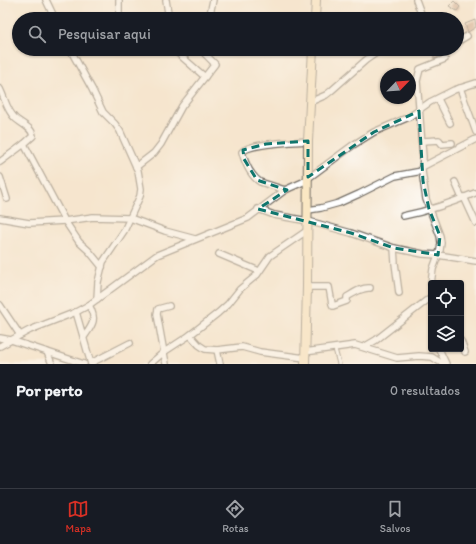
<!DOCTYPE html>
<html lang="pt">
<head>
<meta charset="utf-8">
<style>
  :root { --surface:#171b24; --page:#242831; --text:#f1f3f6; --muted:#9ea1a6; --line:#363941; --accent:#d93025 }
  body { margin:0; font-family:Itim,sans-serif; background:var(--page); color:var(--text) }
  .controls { position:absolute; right:12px; bottom:12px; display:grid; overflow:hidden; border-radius:4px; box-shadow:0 1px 3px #0004 }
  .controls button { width:36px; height:36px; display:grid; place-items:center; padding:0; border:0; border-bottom:1px solid var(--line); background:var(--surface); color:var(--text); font:20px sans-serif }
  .compass { position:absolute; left:380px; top:68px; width:36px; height:36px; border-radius:50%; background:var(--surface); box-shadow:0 1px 3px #0004; rotate:65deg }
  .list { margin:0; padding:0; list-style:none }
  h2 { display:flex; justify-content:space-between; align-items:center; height:52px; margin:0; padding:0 16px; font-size:17px }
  h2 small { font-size:13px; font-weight:400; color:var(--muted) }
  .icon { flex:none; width:22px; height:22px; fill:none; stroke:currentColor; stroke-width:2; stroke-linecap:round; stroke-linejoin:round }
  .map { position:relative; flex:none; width:476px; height:364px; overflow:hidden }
  .search { position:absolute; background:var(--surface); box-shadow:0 1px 3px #0004; left:12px; right:12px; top:12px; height:44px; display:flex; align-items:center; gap:10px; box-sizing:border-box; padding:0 14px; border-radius:22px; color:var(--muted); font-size:15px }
  .sheet { height:124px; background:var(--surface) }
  nav { display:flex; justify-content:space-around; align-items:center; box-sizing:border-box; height:56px; border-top:1px solid var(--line); background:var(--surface); font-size:11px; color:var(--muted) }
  nav a { display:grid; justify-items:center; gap:2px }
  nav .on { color:var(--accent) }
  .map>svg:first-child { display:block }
  .building { fill:#c69c81 }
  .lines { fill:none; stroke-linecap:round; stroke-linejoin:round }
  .lane-casing { stroke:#726c64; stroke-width:5 }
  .street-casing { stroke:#726c64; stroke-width:8 }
  .secondary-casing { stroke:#726c64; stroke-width:10 }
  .lane { stroke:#fff; stroke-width:3 }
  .street { stroke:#fff; stroke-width:5.5 }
  .secondary { stroke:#fae7c3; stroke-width:8 }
  .marked { fill:none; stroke:#0f766e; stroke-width:3; stroke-dasharray:8 5; stroke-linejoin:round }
</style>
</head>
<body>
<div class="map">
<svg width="476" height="364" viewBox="0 0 476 364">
  <rect width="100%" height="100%" fill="#fff"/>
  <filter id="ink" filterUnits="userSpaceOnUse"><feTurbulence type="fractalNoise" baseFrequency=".025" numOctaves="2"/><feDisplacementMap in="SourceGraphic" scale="8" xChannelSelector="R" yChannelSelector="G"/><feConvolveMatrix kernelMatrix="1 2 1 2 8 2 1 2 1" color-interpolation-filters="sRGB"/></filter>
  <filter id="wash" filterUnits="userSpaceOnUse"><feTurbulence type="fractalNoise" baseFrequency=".012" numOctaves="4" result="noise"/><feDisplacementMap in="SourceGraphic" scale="16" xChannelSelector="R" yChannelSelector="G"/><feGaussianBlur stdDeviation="0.9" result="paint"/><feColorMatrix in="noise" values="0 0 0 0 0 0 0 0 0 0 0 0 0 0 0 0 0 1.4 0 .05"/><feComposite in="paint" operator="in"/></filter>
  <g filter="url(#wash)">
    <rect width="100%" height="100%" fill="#f5e5ce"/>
    <g id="blocks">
      <g class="building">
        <path d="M454 1 460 7 457 11 449 6Z"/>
        <path d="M475 20 476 27 468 32 465 24Z"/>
        <path d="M443 49 445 55 434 59V52Z"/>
      </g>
    </g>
  </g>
  <g filter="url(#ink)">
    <use href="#blocks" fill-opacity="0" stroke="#726c64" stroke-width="1"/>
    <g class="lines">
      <g class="lane-casing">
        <path id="lane" d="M335 349 339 364"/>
      </g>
      <g class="street-casing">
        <g id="street">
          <path d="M46 0 55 19"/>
          <path d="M166 0 169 19"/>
          <path d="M416 0 423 19"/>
          <path d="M119 18V0"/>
          <path d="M209 19 213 0"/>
          <path d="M457 42 467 36"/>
          <path d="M70 49 92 89 103 112 115 124 120 131 138 171 141 189 140 196 124 231 103 262 98 282 97 299"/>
          <path d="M173 49 205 77"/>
          <path d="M460 88 476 132"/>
          <path d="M0 89C5 99 7 111 15 118 21 124 32 127 33 136L24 144 0 162"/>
          <path d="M438 99 450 123"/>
          <path d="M310 102 326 95 331 91 366 60 382 49"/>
          <path d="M423 141 439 140 442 144 452 143"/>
          <path d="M24 144 65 221 79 242 89 251 102 267"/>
          <path d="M136 167 154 153 161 144 182 106 215 64 205 54 203 49"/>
          <path d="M422 167 476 139"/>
          <path d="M0 177 7 199"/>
          <path d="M455 182 462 198"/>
          <path d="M285 190 260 182C251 176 245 163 242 152 250 143 295 142 308 141"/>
          <path d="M464 197 476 223"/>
          <path d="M258 209 274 215 308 221 351 233 394 248 423 254 438 255 476 261"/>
          <path d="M308 210 321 208 339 203 359 194 395 176 422 171"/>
          <path d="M403 216C428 211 452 203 475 193"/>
          <path d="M0 218 29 223 65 221 93 217 130 218 165 231 195 239"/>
          <path d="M394 248 395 263 399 293"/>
          <path d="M219 254 259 271"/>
          <path d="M431 283 433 269 440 250 441 243 440 236 426 199 422 171 423 157 417 81 420 69 445 59"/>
          <path d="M307 287H329L332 304 333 306 347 301V297C354 293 362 287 370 288"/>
          <path d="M0 305 20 335"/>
          <path d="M76 312 91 364"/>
          <path d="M190 335 199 345 205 349 217 350 242 347 260 352 305 358"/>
          <path d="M84 337C93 324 97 320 89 305"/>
          <path d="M0 338 11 340 84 364"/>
          <path d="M461 341 465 352"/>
          <path d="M0 346 30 330 76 312 89 305 157 255 248 218 285 190 303 182 353 145 374 132 409 117 430 102 454 90 476 83"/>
          <path d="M364 347 376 340 431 297"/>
          <path d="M439 349 446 364"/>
          <path d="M217 350 220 364"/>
          <path d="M47 352 52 364"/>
          <path d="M305 352 355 345 397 358 419 356 432 357 443 364"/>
          <path d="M91 363 130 343"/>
          <path d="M150 364 164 352 190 335 218 313 228 304 240 289 257 275 270 256 308 230"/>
          <path d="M166 364 157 314 158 309 169 306"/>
        </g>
      </g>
      <g class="secondary-casing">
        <g id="secondary">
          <path d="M315 19 316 0"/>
          <path d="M305 364 307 287 308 141 313 49"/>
        </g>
      </g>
      <use href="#lane" class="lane"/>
      <use href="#street" class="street"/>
      <use href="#secondary" class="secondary"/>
    </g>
  </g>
  <path d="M0 0H476V364H0ZM419 111 423 181 429 209 440 236 438 255 394 248 351 233 258 209 287 190 257 180 244 159 243 150 266 144 308 141V177L374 132Z" fill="#f5e5ce" fill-opacity=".55" fill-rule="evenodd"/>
  <path class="marked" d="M419 111 423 181 429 209 440 236 438 255 394 248 351 233 258 209 287 190 257 180 244 159 243 150 266 144 308 141V177L374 132Z"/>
</svg>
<div class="controls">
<button><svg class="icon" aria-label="locate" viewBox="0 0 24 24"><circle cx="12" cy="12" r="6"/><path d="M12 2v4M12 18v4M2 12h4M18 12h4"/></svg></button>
<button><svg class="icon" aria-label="layers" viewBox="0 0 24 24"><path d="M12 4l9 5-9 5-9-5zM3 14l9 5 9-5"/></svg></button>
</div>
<svg class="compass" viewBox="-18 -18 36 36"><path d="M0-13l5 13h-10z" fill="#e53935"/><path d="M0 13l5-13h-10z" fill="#9ea1a6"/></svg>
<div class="search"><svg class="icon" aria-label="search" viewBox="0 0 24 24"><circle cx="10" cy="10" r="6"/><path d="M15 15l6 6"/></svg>Pesquisar aqui</div>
</div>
<section class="sheet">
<h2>Por perto<small>0 resultados</small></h2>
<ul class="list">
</ul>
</section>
<nav>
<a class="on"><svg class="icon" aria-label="map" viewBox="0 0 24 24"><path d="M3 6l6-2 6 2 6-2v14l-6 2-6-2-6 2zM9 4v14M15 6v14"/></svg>Mapa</a>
<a><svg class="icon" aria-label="directions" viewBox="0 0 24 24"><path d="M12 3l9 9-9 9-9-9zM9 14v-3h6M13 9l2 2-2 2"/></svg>Rotas</a>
<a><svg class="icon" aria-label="saved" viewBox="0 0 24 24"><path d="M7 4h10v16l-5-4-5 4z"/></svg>Salvos</a>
</nav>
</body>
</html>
